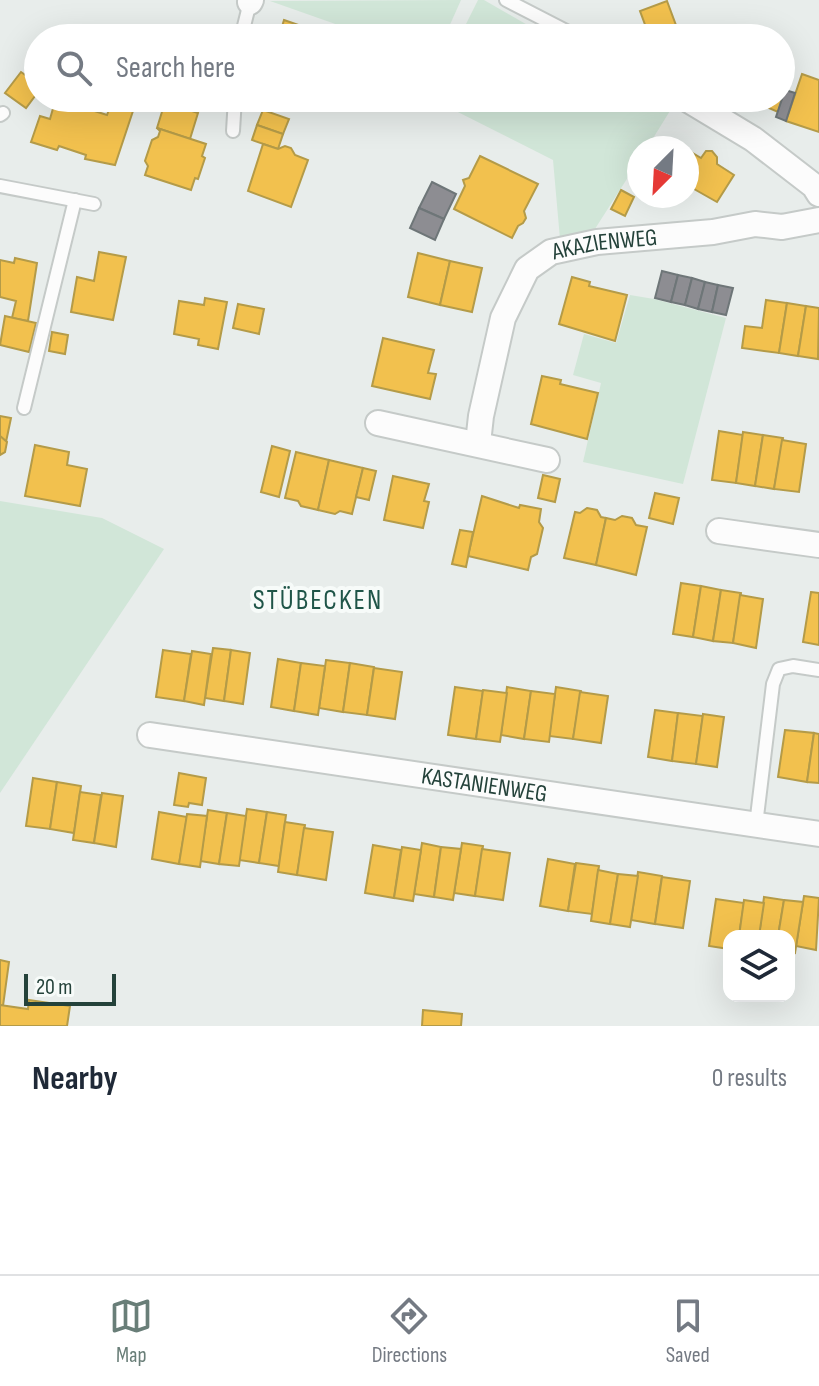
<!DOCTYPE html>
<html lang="en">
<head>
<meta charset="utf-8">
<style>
  :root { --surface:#fff; --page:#f6f6f7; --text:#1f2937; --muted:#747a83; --line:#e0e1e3; --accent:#697e78 }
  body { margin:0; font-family:"Sofia Sans Condensed",sans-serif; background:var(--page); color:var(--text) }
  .controls { position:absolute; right:24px; bottom:24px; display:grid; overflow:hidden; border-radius:16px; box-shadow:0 8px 32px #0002 }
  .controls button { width:72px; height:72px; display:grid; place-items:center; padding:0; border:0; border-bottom:2px solid var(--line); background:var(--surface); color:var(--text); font:40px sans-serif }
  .compass { position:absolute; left:627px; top:136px; width:72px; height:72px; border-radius:50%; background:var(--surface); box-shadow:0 8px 32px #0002; rotate:204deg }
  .scale { position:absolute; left:24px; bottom:20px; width:92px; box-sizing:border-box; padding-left:8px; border:4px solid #24423a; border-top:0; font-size:22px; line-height:28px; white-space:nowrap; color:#24423a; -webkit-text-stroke:6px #f7fbf9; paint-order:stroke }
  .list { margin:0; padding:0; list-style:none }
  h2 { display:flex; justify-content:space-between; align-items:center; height:104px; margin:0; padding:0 32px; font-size:34px }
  h2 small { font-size:26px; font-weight:400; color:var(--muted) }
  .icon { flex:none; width:44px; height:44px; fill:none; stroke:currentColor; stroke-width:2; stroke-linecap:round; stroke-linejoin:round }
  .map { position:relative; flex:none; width:819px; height:1026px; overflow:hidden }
  .search { position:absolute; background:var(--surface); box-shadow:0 8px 32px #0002; left:24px; right:24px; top:24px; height:88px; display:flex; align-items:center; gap:20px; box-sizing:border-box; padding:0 28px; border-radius:44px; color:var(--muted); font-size:30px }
  .sheet { height:248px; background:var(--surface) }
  nav { display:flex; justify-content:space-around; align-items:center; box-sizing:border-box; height:112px; border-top:2px solid var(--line); background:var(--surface); font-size:22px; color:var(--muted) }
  nav a { display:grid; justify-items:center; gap:4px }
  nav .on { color:var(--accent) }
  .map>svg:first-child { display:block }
  .green { fill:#d1e6d8 }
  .homes { fill:#f2c14e; stroke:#b49b48; stroke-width:2 }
  .industry { fill:#8d8d92; stroke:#6e7678; stroke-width:2 }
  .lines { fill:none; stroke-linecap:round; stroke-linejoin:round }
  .service-casing { stroke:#c5cac8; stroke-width:16 }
  .minor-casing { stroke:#c5cac8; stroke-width:28 }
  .service { stroke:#fcfcfc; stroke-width:12 }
  .minor { stroke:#fcfcfc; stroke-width:24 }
  .labels { text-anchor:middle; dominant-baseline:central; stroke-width:8; stroke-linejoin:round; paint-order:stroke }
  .street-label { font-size:24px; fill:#24423a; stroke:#f7fbf9 }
  .quarter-label { font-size:28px; letter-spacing:2px; fill:#1f5548; stroke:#f7fbf9 }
</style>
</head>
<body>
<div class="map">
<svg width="819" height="1026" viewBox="0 0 819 1026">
  <rect width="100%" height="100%" fill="#e8edeb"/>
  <g class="green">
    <path d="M461 0 444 38H375L270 1Z"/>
    <path d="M478 0H484L550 38H459Z"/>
    <path d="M430 98H662L673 106 647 148H639V160L593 232 575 233 560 239 553 160Z"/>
    <path d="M630 295 654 299 726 318 683 484 583 462 601 383 573 375 584 334 616 343Z"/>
    <path d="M0 501 102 518 164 549 0 793Z"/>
  </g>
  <g class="homes">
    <path d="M667 1 677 28 650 38 640 11Z"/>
    <path d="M284 20 330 36V38H291L280 33Z"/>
    <path d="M21 72 38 84V92L26 108 5 93Z"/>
    <path d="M802 74 819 80V132L786 121Z"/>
    <path d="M781 83 787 86 778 112 764 106 767 98H781Z"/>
    <path d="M56 98H82L79 106 107 115 111 104 133 111 115 165 85 159 86 155 59 146 57 150 31 142 40 116 50 119Z"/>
    <path d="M165 102 198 113 190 139 157 128Z"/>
    <path d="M263 110 289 119 283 134 257 125Z"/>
    <path d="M257 125 283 134 278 149 252 140Z"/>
    <path d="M157 128 206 144 202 156 205 158 198 179 195 178 191 190 145 175 148 166 145 161 152 140 158 137 160 131Z"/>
    <path d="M263 144 278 149 285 146 291 148 295 155 308 160 291 207 248 191Z"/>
    <path d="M706 151H712L717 157V164L734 175 717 202 687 185V158L691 152 701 158Z"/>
    <path d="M480 156 538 184 524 211 526 218 523 223 518 226 512 238 454 209 465 186 463 180 469 178Z"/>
    <path d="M621 190 634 197 625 216 611 209Z"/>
    <path d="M99 252 126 257 113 320 71 312 77 277 94 281Z"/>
    <path d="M418 253 450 261 440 305 408 297Z"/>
    <path d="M15 258 37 263 28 321 12 318 16 301 0 297V260L14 263Z"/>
    <path d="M450 261 482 268 472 312 440 305Z"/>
    <path d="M572 277 590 282 589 286 627 295 615 341 559 324Z"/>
    <path d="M205 298 227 302 218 349 198 345 199 339 174 334 179 301 204 305Z"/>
    <path d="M766 300 787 303 779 353 742 348 745 326 762 328Z"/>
    <path d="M787 303 806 306 798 356 779 353Z"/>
    <path d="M238 304 264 309 259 334 233 328Z"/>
    <path d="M806 306 819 308 818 359 798 356Z"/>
    <path d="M5 316 36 323 29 352 0 345Z"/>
    <path d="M52 332 68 335 65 354 49 351Z"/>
    <path d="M383 338 434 350 428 373 436 374 430 399 372 386Z"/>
    <path d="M542 376 561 380 560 384 598 393 587 439 531 424Z"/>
    <path d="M0 416 11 418 6 442 0 436Z"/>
    <path d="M719 431 743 435 736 483 712 480Z"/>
    <path d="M743 432 763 435 755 486 736 483Z"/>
    <path d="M763 435 783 438 774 489 755 486Z"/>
    <path d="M0 436 7 442 5 452 0 455Z"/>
    <path d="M782 440 806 444 799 492 774 489Z"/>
    <path d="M35 445 69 452 67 465 87 469 80 506 25 496Z"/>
    <path d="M272 446 290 451 279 497 261 492Z"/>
    <path d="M296 452 329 460 318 510 301 506 298 501 285 498Z"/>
    <path d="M329 460 363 468 352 514 340 511 335 514 318 510Z"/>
    <path d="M363 468 376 471 369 500 356 497Z"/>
    <path d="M543 475 560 479 555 502 538 498Z"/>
    <path d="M393 476 429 484 424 501 429 502 423 528 384 520Z"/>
    <path d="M655 493 679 498 673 524 649 518Z"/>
    <path d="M482 496 519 508 520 505 541 509 539 522 543 528 537 554 531 557 528 570 468 556Z"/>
    <path d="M587 508 597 510 601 517 606 518 596 565 564 558 575 512 580 513Z"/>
    <path d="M622 516 632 518 636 525 647 527 636 575 596 565 606 518 615 520Z"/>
    <path d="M460 530 473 532 466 567 452 564Z"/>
    <path d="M681 583 701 586 693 637 673 634Z"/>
    <path d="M701 586 721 590 713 641 693 637Z"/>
    <path d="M721 590 741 593 733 643 713 641Z"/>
    <path d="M811 592 819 593V645L803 642Z"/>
    <path d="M740 595 763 599 756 648 733 643Z"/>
    <path d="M213 648 231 650 224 701 205 698Z"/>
    <path d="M163 650 191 654 184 701 156 697Z"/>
    <path d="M231 650 250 653 243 704 224 701Z"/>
    <path d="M192 651 211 654 204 705 184 701Z"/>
    <path d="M278 659 301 663 294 711 271 707Z"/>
    <path d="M326 660 350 663 343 712 319 708Z"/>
    <path d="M301 663 325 666 318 715 294 711Z"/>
    <path d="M350 663 374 667 367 715 343 712Z"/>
    <path d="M374 668 402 672 395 719 367 715Z"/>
    <path d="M455 687 483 691 476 739 448 735Z"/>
    <path d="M507 687 531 691 524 739 501 735Z"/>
    <path d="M556 687 581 691 573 739 549 736Z"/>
    <path d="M483 690 507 693 500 742 476 739Z"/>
    <path d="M531 691 555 694 549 742 524 739Z"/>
    <path d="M580 692 608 696 601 743 573 739Z"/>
    <path d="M655 710 678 713 672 761 648 757Z"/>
    <path d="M678 713 703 716 696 764 672 761Z"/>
    <path d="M703 714 724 717 717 767 696 764Z"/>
    <path d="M785 730 814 733 807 782 778 777Z"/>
    <path d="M814 733 819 734V783L807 782Z"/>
    <path d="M179 773 206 778 202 805 189 803 188 807 174 805Z"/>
    <path d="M33 778 57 782 50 829 26 826Z"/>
    <path d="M57 782 81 786 74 833 50 829Z"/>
    <path d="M80 792 101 795 94 843 73 840Z"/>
    <path d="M102 793 123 796 116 847 94 843Z"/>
    <path d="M247 809 267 812 259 863 239 860Z"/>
    <path d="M208 810 227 813 219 864 200 861Z"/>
    <path d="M159 812 187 817 179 864 152 859Z"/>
    <path d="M267 812 286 815 279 866 259 863Z"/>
    <path d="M227 813 246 816 239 866 219 864Z"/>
    <path d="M187 814 207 816 200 867 179 864Z"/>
    <path d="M285 822 305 825 297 875 278 872Z"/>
    <path d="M304 828 333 832 326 880 297 875Z"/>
    <path d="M422 843 441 847 434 897 414 894Z"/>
    <path d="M462 843 483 846 475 896 454 893Z"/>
    <path d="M373 845 401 850 394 898 365 893Z"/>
    <path d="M402 847 421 850 413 901 394 898Z"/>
    <path d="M441 847 461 849 453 900 434 897Z"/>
    <path d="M482 849 510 853 503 900 475 896Z"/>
    <path d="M548 859 575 864 568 911 540 906Z"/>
    <path d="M576 863 599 866 592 914 568 911Z"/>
    <path d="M598 870 618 874 610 924 591 921Z"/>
    <path d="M638 872 662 876 655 924 631 920Z"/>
    <path d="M618 874 638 876 630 927 610 924Z"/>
    <path d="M662 877 690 881 683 928 655 924Z"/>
    <path d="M804 896 819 898 816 950 796 946Z"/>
    <path d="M764 897 784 900 778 936H759Z"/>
    <path d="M716 899 744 903 739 936H729V949L709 946Z"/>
    <path d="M744 900 764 903 759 936H739Z"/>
    <path d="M784 900 803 902 795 953 789 952V936H778Z"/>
    <path d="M0 960 9 962 3 1006 0 1005Z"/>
    <path d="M29 1000 70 1006 67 1026H0V1005L28 1009Z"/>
    <path d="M423 1010 462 1014 461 1026H422Z"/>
  </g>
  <g class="industry">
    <path d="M785 90 795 93 786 121 776 117Z"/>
    <path d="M432 182 456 194 444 219 419 208Z"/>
    <path d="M419 208 444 219 435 240 410 228Z"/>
    <path d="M662 271 678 275 671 302 655 298Z"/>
    <path d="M678 275 692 278 685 305 671 302Z"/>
    <path d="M692 278 705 282 698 309 685 305Z"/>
    <path d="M705 282 718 285 712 312 698 309Z"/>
    <path d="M718 285 733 288 726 315 712 312Z"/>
  </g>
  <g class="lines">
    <g class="service-casing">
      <g id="service">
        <path d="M506 0 580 38"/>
        <path d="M241 38 250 2"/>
        <path d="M0 115 3 113"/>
        <path d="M233 131 235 98"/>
        <path d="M0 186 94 204"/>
        <path d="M24 408 75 200"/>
        <path d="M756 825 773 684 779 669 793 666 819 670"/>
      </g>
    </g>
    <g class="minor-casing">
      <g id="minor">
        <path d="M250 2 251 0"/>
        <path d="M685 98 753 139 814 186 819 194"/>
        <path d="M378 423 547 460"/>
        <path id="s1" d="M478 443 481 416 503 318 527 269 551 252 597 242 713 232 755 224 782 227 819 220"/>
        <path d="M719 531 819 545"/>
        <path id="s2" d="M150 735 819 834"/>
      </g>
    </g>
    <use href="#service" class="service"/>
    <use href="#minor" class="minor"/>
  </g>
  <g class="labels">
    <g class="street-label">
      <text stroke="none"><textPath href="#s1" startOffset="266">AKAZIENWEG</textPath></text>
      <text stroke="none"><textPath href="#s2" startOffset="338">KASTANIENWEG</textPath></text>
    </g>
    <g class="quarter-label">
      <text x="318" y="600">STÜBECKEN</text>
    </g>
  </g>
</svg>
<div class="controls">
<button><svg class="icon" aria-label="layers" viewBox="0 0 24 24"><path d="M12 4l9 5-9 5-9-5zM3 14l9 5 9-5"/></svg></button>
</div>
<svg class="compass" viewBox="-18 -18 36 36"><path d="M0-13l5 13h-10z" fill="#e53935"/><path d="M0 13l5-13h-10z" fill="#747a83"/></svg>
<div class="scale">20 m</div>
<div class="search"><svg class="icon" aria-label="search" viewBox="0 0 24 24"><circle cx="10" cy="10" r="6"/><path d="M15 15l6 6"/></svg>Search here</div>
</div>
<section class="sheet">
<h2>Nearby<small>0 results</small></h2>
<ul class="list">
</ul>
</section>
<nav>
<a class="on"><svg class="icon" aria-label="map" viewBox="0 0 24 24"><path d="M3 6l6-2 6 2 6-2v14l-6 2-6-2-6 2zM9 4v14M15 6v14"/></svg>Map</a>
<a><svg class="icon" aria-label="directions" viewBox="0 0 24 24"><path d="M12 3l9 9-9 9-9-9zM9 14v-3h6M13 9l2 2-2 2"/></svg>Directions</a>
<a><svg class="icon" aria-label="saved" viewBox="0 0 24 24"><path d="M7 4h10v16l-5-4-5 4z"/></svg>Saved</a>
</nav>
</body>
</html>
